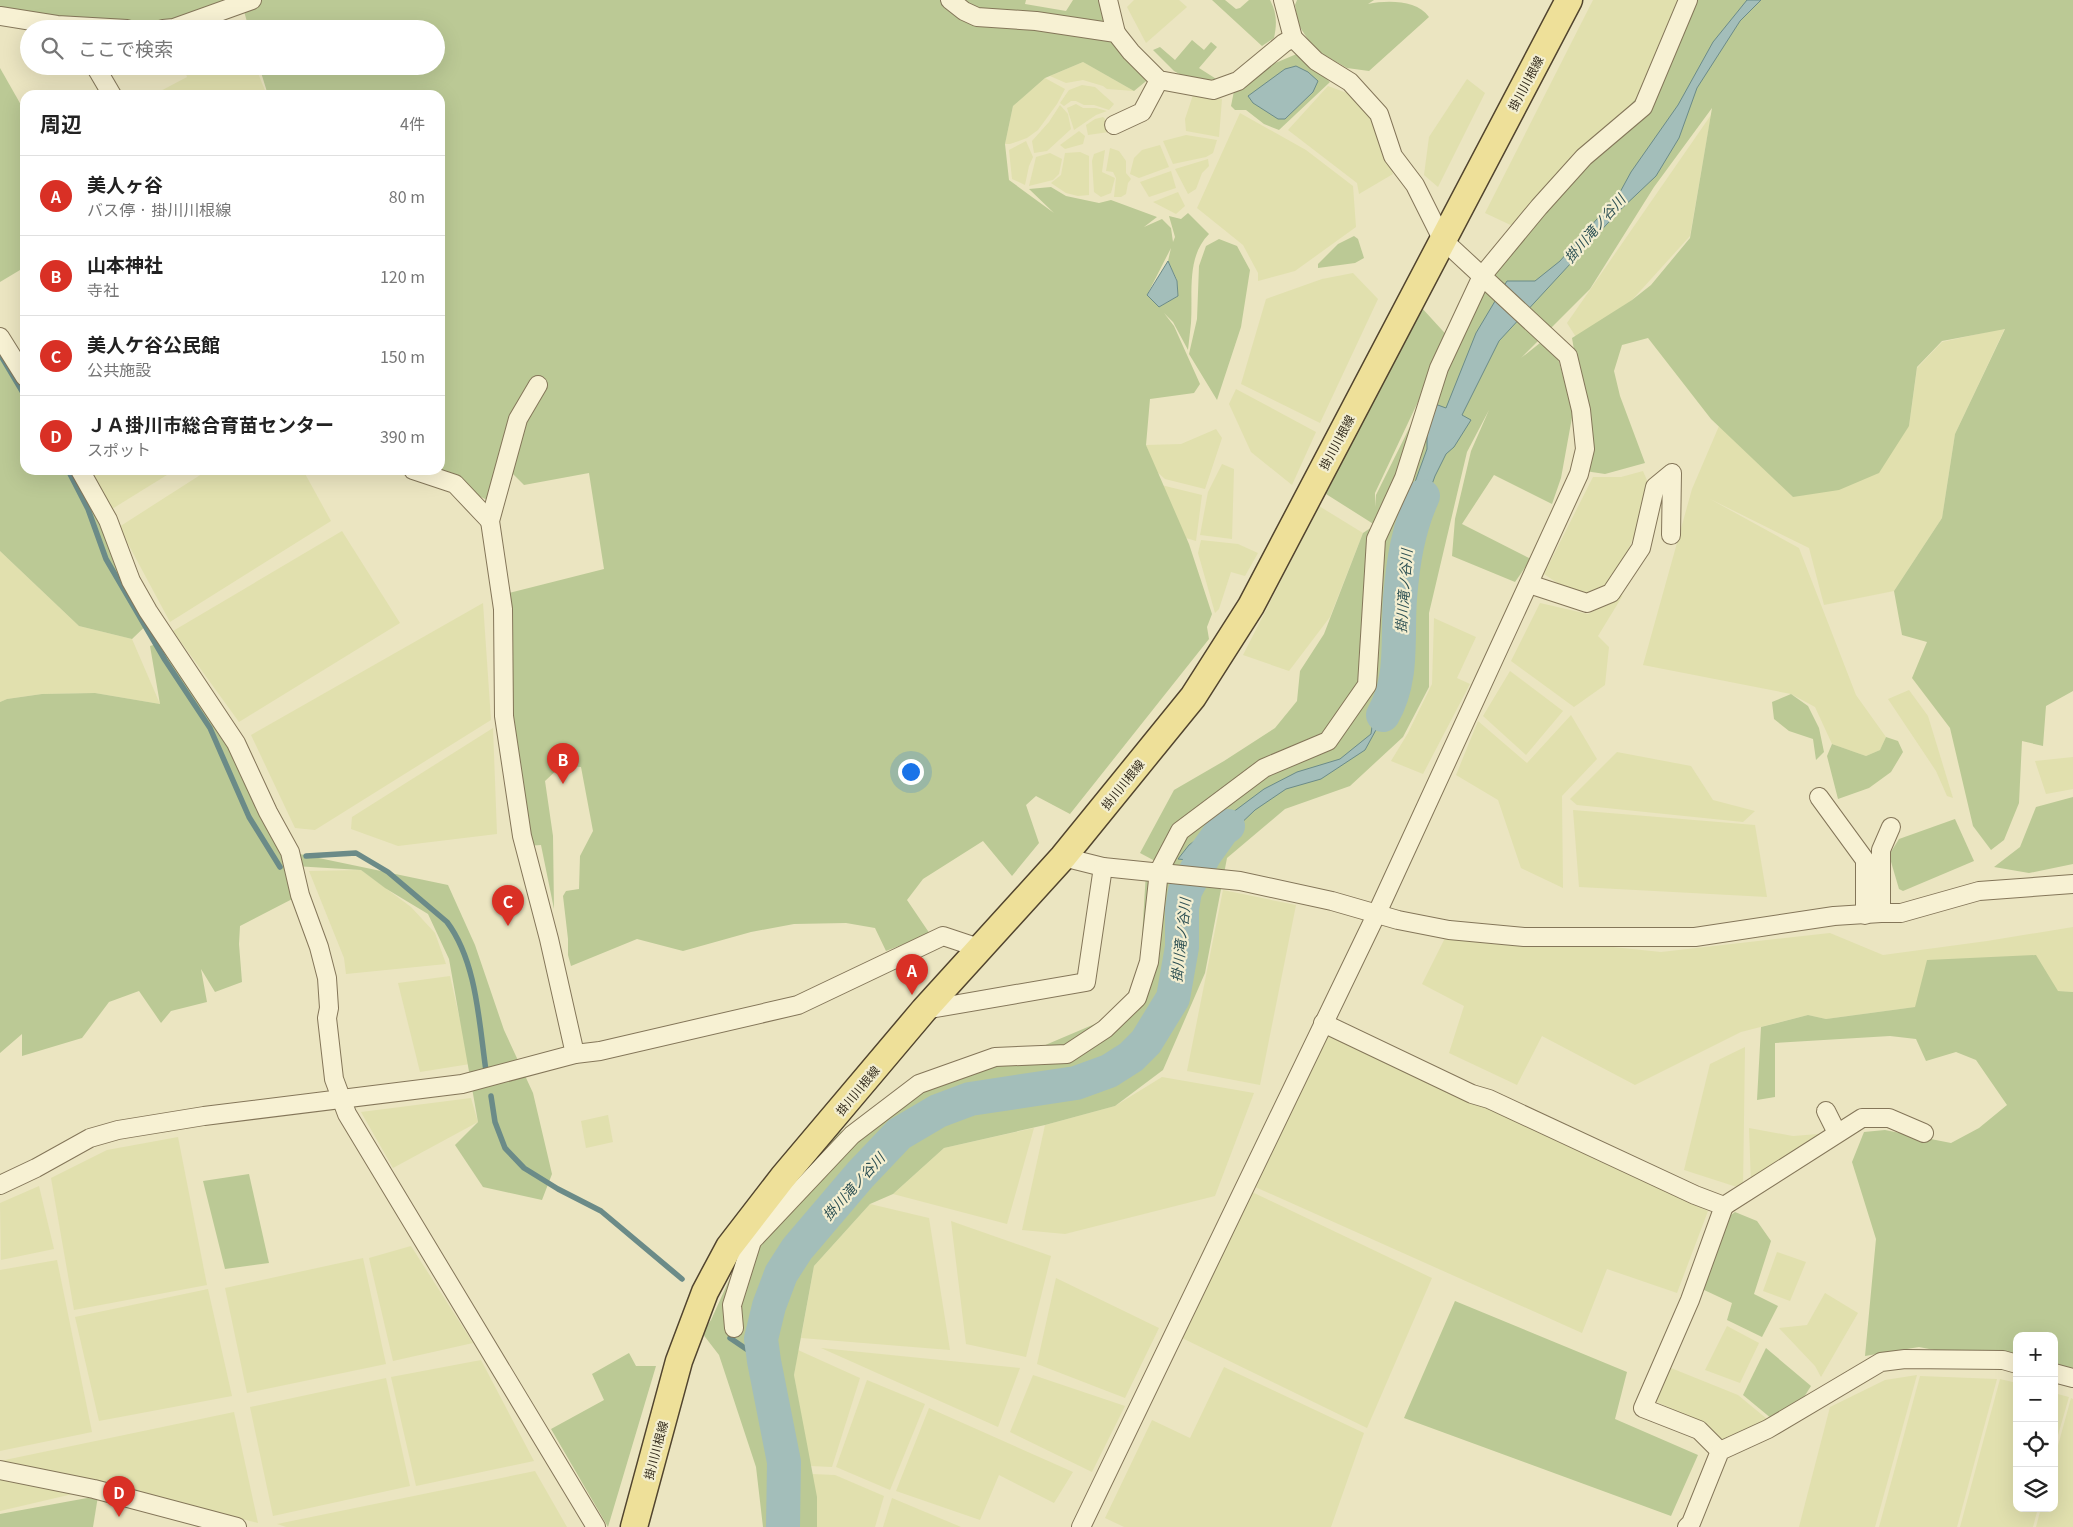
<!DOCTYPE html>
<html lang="ja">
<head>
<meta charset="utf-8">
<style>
  :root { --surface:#fff; --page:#f6f6f6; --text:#222; --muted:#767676; --line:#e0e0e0; --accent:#d93025 }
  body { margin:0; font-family:Georgia,"Noto Sans JP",serif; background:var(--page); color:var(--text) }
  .controls { position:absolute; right:15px; bottom:15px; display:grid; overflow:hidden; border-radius:10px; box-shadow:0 5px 20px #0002 }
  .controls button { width:45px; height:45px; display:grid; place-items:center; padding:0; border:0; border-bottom:1px solid var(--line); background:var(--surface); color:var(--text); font:25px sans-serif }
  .you { position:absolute; left:910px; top:771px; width:18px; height:18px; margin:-12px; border:4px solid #fff; border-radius:50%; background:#1a73e8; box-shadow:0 0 0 8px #1a73e833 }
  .badge { display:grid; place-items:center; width:32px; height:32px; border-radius:50%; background:var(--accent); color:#fff; font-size:16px; font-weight:700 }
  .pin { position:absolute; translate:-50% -41px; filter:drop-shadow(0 1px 2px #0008) }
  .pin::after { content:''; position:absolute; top:26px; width:18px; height:15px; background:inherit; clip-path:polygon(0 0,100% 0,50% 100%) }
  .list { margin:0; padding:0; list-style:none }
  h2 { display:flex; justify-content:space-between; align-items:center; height:65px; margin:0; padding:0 20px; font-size:21px }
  h2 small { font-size:16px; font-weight:400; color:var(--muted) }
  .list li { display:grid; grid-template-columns:32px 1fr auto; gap:15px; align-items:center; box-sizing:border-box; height:80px; padding:0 20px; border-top:1px solid var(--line) }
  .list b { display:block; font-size:19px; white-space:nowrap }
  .list p { margin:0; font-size:16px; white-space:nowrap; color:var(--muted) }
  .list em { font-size:16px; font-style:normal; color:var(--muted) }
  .icon { flex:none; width:28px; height:28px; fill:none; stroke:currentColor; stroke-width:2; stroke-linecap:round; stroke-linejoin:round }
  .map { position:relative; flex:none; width:2073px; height:1527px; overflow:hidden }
  .search { position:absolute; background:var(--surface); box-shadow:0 5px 20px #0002; left:20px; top:20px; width:425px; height:55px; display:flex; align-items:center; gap:12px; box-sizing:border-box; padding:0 18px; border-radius:28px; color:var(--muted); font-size:19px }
  .panel { position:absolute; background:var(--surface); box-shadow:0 5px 20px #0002; left:20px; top:90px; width:425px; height:385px; border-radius:15px }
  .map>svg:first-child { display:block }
  .farmland { fill:#e1e0ae }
  .green { fill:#bbc995; fill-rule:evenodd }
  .water { fill:#a3beba; stroke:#6b8b88 }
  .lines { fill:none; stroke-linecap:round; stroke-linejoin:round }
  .stream { stroke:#6b8b88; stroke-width:5.5 }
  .river { stroke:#a3beba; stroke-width:34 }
  .street-casing { stroke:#847659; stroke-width:20 }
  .primary-casing { stroke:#51442e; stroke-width:29 }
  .street { stroke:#f7f1d3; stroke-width:18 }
  .primary { stroke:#eee099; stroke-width:26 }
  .labels { text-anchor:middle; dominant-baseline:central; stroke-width:4.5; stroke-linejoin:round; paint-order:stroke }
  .street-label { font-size:12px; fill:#342c1d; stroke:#f3eed0 }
  .water-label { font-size:14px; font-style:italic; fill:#2d5053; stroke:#f3eed0 }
</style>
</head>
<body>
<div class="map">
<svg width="2073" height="1527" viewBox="0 0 2073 1527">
  <rect width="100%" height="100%" fill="#ebe5c1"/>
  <g class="farmland">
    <path d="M1134 0H1179L1187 7 1146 43 1127 7Z"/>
    <path d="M1593 0H1686L1639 95 1519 229 1485 213Z"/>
    <path d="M1083 62 1134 91 1107 89 1103 86 1083 80 1066 83 1050 76Z"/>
    <path d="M183 66H255L267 95H153L187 77Z"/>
    <path d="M1045 78 1065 89 1057 104 1038 130 1027 138 1010 144H1005L1013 106Z"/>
    <path d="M1467 79 1485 93 1438 187 1424 175 1429 137Z"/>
    <path d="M1082 85 1095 87 1114 104 1109 110 1094 105H1084L1076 101H1071L1064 106 1060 103 1069 90Z"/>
    <path d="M1328 86 1355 96 1375 118 1378 132 1393 174 1359 194 1357 183 1288 130Z"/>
    <path d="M1193 95 1222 99 1219 137 1186 131 1185 119Z"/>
    <path d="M1076 104 1083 108H1096L1107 111 1096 115 1074 130 1067 108Z"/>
    <path d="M1060 105 1068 114 1071 129 1047 151 1034 153 1032 141 1049 122Z"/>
    <path d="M1240 113 1306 150 1353 186 1356 227 1295 271 1258 281V273L1243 245 1197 208Z"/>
    <path d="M1711 115 1690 236 1632 300 1576 337 1567 323Z"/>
    <path d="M1103 117 1111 124 1109 132 1088 135 1086 125 1095 119Z"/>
    <path d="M1079 131 1085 136 1083 144 1065 149 1060 145Z"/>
    <path d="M1186 135 1217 140 1213 153 1206 157 1173 164 1163 141Z"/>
    <path d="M1026 141 1033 157 1029 166 1025 185 1012 179 1009 150Z"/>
    <path d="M1160 145 1169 167 1139 178 1130 174 1134 158 1142 150Z"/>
    <path d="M1110 148 1119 151 1126 161V173L1131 179 1128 183 1126 194 1121 197H1114L1116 178 1113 172 1106 171Z"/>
    <path d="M1105 150 1102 172 1115 178 1111 193 1101 197 1094 192 1092 161 1094 154Z"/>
    <path d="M1080 152 1089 156V195L1078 196 1066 193 1051 183 1061 175 1065 153Z"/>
    <path d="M1050 153 1062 159 1059 174 1053 180 1029 186 1036 157Z"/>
    <path d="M1208 159 1209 166 1202 173 1196 189 1188 194 1175 169Z"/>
    <path d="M1171 171 1176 188 1149 197 1140 182Z"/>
    <path d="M1178 192 1185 206 1176 214 1153 202Z"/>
    <path d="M1353 273 1378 299 1320 423 1241 384 1266 299 1322 279Z"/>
    <path d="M2005 328 1955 434 1942 518 1894 591 1824 605 1809 548 1710 499 1799 548 1856 695 1886 737 1880 750 1866 756 1832 744 1815 707 1791 694 1643 665 1692 489 1719 426 1793 497 1909 426 1917 368 1942 342Z"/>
    <path d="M1236 389 1316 432 1292 485 1251 452 1229 404Z"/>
    <path d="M1216 429 1222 438 1205 489 1165 479 1156 471 1146 445 1181 444Z"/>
    <path d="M1222 464 1234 469 1232 539 1200 535 1208 492Z"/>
    <path d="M91 470H175L112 509Z"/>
    <path d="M208 470H303L331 521 170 622 119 527Z"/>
    <path d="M1643 471 1649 485 1634 536 1617 577 1596 594H1574L1544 574 1593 477H1621Z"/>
    <path d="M1161 485 1202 495 1196 541 1186 538Z"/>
    <path d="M1319 506 1363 533 1330 617 1289 671 1243 655Z"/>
    <path d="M342 531 400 623 239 722 173 631Z"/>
    <path d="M1201 540 1238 544 1258 553 1245 576 1231 572 1219 609 1215 613 1198 553Z"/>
    <path d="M0 551 79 626 132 639 160 704 95 693 42 694 7 699 0 702Z"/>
    <path d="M1623 595 1598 636 1609 647 1605 685 1574 707 1511 661 1540 603 1588 614Z"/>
    <path d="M483 603 491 720 315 830 295 828 251 735Z"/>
    <path d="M1434 618 1476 637 1457 678 1470 684 1423 774 1391 761 1408 733 1432 684Z"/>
    <path d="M1510 671 1563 711 1526 755 1483 716Z"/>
    <path d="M1909 690 1928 716 1953 798 1947 796 1936 771 1888 699Z"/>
    <path d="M1571 715 1597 759 1562 796 1563 888 1521 868 1498 800 1456 775 1478 721 1527 763Z"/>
    <path d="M493 728 497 834 398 846 351 829 352 817Z"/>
    <path d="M1617 752 1691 766 1713 800 1755 811 1743 822 1577 805 1570 799Z"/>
    <path d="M2073 757V789L2046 794 2035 761Z"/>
    <path d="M1573 810 1755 825 1767 897 1579 887Z"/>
    <path d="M361 870 411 907 435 933 446 964 346 974 344 958 309 871Z"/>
    <path d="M1223 890 1296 905 1260 1085 1187 1071Z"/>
    <path d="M2073 927V992L2058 991 1915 1007 1826 1019 1808 1015 1741 1032 1635 1085 1542 1036 1517 1085 1449 1053 1464 1006 1422 984 1449 930 1661 952 1830 933 1883 955 1987 941Z"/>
    <path d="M450 976 470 1064 420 1072 398 983Z"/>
    <path d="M1326 1031 1708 1211 1677 1293 1607 1269 1582 1333 1253 1186Z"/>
    <path d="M1745 1047 1743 1189 1684 1170 1710 1064Z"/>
    <path d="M1162 1077 1254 1093 1215 1196 1065 1234 1022 1230 1045 1125 1115 1106Z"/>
    <path d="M471 1098 478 1122 393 1168 361 1112Z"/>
    <path d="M608 1115 613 1142 586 1148 581 1121Z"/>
    <path d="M1034 1128 1007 1224 893 1194 944 1148Z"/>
    <path d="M1749 1128 1793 1136 1831 1133 1751 1184Z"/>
    <path d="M178 1137 207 1285 74 1310 51 1178 107 1150Z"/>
    <path d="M39 1186 54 1249 1 1260 0 1203Z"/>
    <path d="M1252 1192 1432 1278 1367 1428 1182 1338Z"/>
    <path d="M870 1204 929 1218 950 1350 801 1338 814 1266Z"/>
    <path d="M951 1221 1051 1256 1026 1357 966 1344Z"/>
    <path d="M411 1246 473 1343 393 1361 369 1258Z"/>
    <path d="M1777 1252 1806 1262 1790 1301 1763 1291Z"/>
    <path d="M363 1258 386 1364 247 1393 225 1288Z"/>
    <path d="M57 1260 92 1432 0 1451V1270Z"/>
    <path d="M1056 1278 1159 1328 1125 1398 1037 1364Z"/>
    <path d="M208 1289 232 1396 99 1421 75 1317Z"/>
    <path d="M1825 1293 1858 1313 1821 1377 1815 1366 1779 1328 1807 1325Z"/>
    <path d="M1727 1326 1759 1343 1740 1383 1705 1370Z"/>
    <path d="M821 1348 1020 1368 998 1427Z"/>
    <path d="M798 1350 860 1378 832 1467 810 1466 794 1375Z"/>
    <path d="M481 1360 534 1461 416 1486 391 1377Z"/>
    <path d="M1224 1367 1364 1433 1331 1527H1124L1105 1518 1152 1420 1190 1438Z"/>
    <path d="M1671 1368 1738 1395 1767 1419 1724 1444 1708 1427 1655 1401Z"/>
    <path d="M1033 1375 1125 1406 1092 1472 1010 1432Z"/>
    <path d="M1917 1375 1875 1527H1799L1830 1407 1885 1380Z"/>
    <path d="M1920 1376 1997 1379 1957 1527H1879Z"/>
    <path d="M386 1378 410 1486 273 1516 250 1407Z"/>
    <path d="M2000 1379 2017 1383V1508H2038L2033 1527H1960Z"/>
    <path d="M867 1380 925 1404 890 1490 836 1467Z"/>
    <path d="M2054 1393 2069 1397 2054 1449Z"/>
    <path d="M2071 1398 2073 1399V1527H2036L2041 1508H2054V1460Z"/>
    <path d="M929 1408 1073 1472 1054 1503 999 1475 980 1520 896 1491Z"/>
    <path d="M234 1412 258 1523 0 1461Z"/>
    <path d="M0 1470 94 1489 0 1511Z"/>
    <path d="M535 1471 567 1527H286L277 1524Z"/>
    <path d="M812 1474 835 1475 884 1496 875 1527H815Z"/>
    <path d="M892 1498 961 1527H883Z"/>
  </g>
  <g class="green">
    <path d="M0 0H1026L1025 4 1066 11 1073 0H1103L1156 73 1134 91 1083 62 1045 78 1013 106 1005 144 1009 180 1054 213 1029 189 1051 187 1066 196 1099 203 1111 200 1157 217 1144 227 1162 219 1171 228 1173 242 1175 237 1169 216 1181 219 1188 213 1209 234C1186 257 1193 293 1191 323 1190 332 1189 341 1188 350L1173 322 1164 313 1174 326 1200 384 1194 393 1150 399 1146 445 1189 544 1212 614 1207 627 1209 639 1070 814 1036 796 1026 805 1039 843 1012 876 983 841 923 879 907 900 930 934 886 951 875 928 846 923 794 924 751 932 683 951 637 939 571 966 568 955V939L563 896 566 891 579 889 580 856 593 831 581 767 561 766 545 781 553 836 554 909 541 845 525 846 502 766 504 716 501 595 604 569 589 473 524 485 507 468 493 503 455 484 440 470V95H268L259 66H436V29H249L242 4 174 28 57 25 0 16ZM1171 248 1168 261 1177 280 1178 296 1159 307 1147 295Z"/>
    <path d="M1212 0H1225L1236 9 1240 8 1249 0H1270C1277 13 1277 24 1274 38L1262 46Z"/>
    <path d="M1297 0H1374L1368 4C1388 0 1417 0 1429 17L1369 71 1347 68 1314 49 1298 24 1295 5Z"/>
    <path d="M1685 0H2073V691L2046 706 2043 746 2022 741 2019 803 2004 840 1991 850 1973 826 1950 728 1912 678 1927 642 1902 635 1894 591 1942 518 1955 434 2005 329 1942 341 1917 367 1909 426 1879 473 1839 490 1793 497 1711 419 1648 338 1622 345 1614 371 1620 396 1645 463 1605 474 1585 471V414L1572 338 1632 300 1651 285 1690 238 1712 108 1654 187 1590 289 1521 358 1540 343 1558 358 1573 412 1561 478 1552 504 1494 475 1462 524 1531 559 1515 582 1452 556 1455 519 1471 451 1489 410 1467 452 1429 613V687L1403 737 1350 786 1285 809 1227 858 1205 973 1163 1070 1115 1106 1045 1125 944 1148 893 1194 870 1204 814 1266 794 1375 817 1497V1527H763L756 1467 719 1355 702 1333 711 1320 735 1267 779 1199 840 1132 868 1118 941 1070 1043 1046 1116 1015 1140 971 1146 872 1155 861 1140 853 1174 790 1224 761 1275 728 1297 701 1300 671 1324 634 1363 533 1375 525 1326 494 1421 307 1452 341 1482 276 1539 207 1639 95ZM1448 350 1376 495 1375 507V493L1424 389Z"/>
    <path d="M1192 40 1204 50 1211 42 1217 47 1199 68 1221 82 1196 83 1174 71 1153 50 1160 47 1175 60Z"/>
    <path d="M1299 53 1330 82 1279 130 1264 124 1246 110H1235L1231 106 1234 91 1261 69Z"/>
    <path d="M0 68 25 112V267L0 282Z"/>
    <path d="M1354 236 1358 239 1364 258 1355 263 1318 268V264L1338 244Z"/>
    <path d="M1219 239 1237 246 1250 270 1241 327 1217 400 1189 354 1197 319 1199 266 1206 246Z"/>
    <path d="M0 337 25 380V470H76L157 615 132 639 79 626 0 551Z"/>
    <path d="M166 641 236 743 290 852 448 885 475 945 504 1030 533 1093 552 1174 542 1200 483 1187 455 1145 478 1122 449 959 428 914 385 888 361 870 294 866 300 895 240 926 239 944 242 982 215 992 201 969 207 1002 171 1011 161 1023 139 991 109 1002 82 1038 22 1056V1034L0 1053V702L7 699 42 694 95 693 160 704 150 646Z"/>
    <path d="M1791 694 1808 706 1819 728 1824 752 1816 760 1813 739 1789 731 1774 719 1772 702Z"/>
    <path d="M1886 737 1898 741 1903 752 1891 772 1869 788 1838 799 1827 756 1832 744 1866 756 1880 750Z"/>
    <path d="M2073 797V864L2029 873 1994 867 2020 847 2036 807Z"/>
    <path d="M1955 819 1974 861 1903 891 1899 889 1889 855 1899 839Z"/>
    <path d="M2036 955 2058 991 2073 992V1380L2054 1373V1336H2017V1366L1919 1347 1865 1356 1876 1239 1852 1162 1864 1132 1885 1130 1951 1143 1979 1128 2007 1105 1976 1060 1956 1052 1926 1061 1916 1039 1890 1036 1775 1043V1097L1757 1100 1761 1027 1808 1015 1826 1019 1915 1007 1927 960Z"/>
    <path d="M249 1174 269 1263 225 1269 203 1181Z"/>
    <path d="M1735 1212 1757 1221 1771 1241 1754 1294 1778 1306 1762 1337 1727 1320 1732 1303 1702 1289 1731 1215Z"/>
    <path d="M1455 1301 1627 1372 1615 1419 1698 1455 1671 1516 1404 1418Z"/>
    <path d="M1766 1348 1811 1386 1804 1397 1772 1419 1743 1395Z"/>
    <path d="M629 1353 636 1366H656L608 1527 551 1429 604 1400 592 1374Z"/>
    <path d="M98 1496 93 1527H0V1514Z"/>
  </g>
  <g class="water">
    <path d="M1747 0H1761L1740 21 1697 88 1679 138 1656 176 1619 211 1499 341 1462 415 1471 420 1454 447 1446 454 1435 476 1413 537 1400 541 1402 518 1427 449V427L1435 404 1446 408 1476 333 1507 281H1535L1560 261 1619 194 1631 172 1678 105 1713 42Z"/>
    <path d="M1296 66 1308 72 1318 81 1313 92 1285 119H1278L1253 103 1248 96 1285 69Z"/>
    <path d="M1168 261 1177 281 1178 296 1159 307 1147 295Z"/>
    <path d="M1401 591 1395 695 1365 750 1321 779 1286 789 1255 810 1214 849 1208 862 1178 859 1189 845 1264 789 1297 772 1340 759 1371 734 1374 712 1390 670 1396 602Z"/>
  </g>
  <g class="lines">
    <g class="stream">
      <path d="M0 354 25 396"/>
      <path d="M68 470 88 509 106 559 165 660 210 728 249 817 280 867"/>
      <path d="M306 856 356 853 388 872 447 922C477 962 479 1023 486 1071"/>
      <path d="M491 1096 495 1122 505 1148 524 1168 558 1189 601 1211 682 1279"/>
      <path d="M730 1338 764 1361"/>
    </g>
    <g class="river">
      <path d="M1383 715C1404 679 1397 637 1400 598 1403 562 1408 529 1423 496"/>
      <path d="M783 1527 784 1462 764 1361 761 1339 769 1306 781 1274 797 1249 860 1175 899 1134 938 1111 970 1099 1076 1083 1109 1071 1131 1057 1146 1042 1173 998 1182 947V909L1185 891 1205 854 1223 829 1228 826"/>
    </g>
    <g class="street-casing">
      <g id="street">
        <path d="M950 0 964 11 977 17 1036 21 1116 33 1131 52 1159 80 1213 90 1238 81 1284 43 1293 38 1316 61 1350 82 1379 114 1393 156 1415 185 1442 239 1568 356 1581 410 1585 449 1579 474 1377 913 1081 1527"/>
        <path d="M1108 0 1116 33"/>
        <path d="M1283 0 1293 38"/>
        <path d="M0 16 57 25 127 29"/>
        <path d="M163 29 174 28 252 0"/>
        <path d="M95 66 112 95"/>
        <path d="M1114 125 1142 112 1159 80"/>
        <path d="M0 337 25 377"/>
        <path d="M538 385 518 419 490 521 503 609 504 716 522 836 549 939 575 1054"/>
        <path d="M80 470 108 520 131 581 148 611 236 743 268 812 290 852 300 895 319 947 327 978 329 1008 327 1018 334 1079 347 1114 596 1527"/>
        <path d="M413 470 455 484 490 521"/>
        <path d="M1529 584 1587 603 1611 593 1641 548 1655 487 1672 473 1671 535"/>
        <path d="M1819 797 1865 860V915"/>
        <path d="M1063 857 1103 867 1240 881 1332 901 1398 920 1449 930 1524 937H1695L1834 916 1881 913H1901L1979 891 2073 884"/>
        <path d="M1881 913V850L1891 827"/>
        <path d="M924 1010 1086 982 1103 867"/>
        <path d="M1323 1023 1472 1094 1489 1099 1695 1195 1724 1206 1690 1300 1643 1408 1699 1430 1720 1451"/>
        <path d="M1826 1111 1837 1133"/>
        <path d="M0 1185 36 1168 90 1138 118 1130 204 1116 462 1084 575 1054 600 1051 798 1005 943 936 979 948"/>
        <path d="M1724 1206 1862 1118H1889L1924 1133"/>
        <path d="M734 1328 732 1305 752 1241 852 1135 919 1084 995 1057 1067 1054 1105 1029 1137 998 1149 962 1159 871 1180 831 1264 768 1328 741 1367 685 1376 539 1404 478 1439 368 1482 276 1539 207 1584 157 1643 107 1688 0"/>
        <path d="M2054 1373 2073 1378"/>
        <path d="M0 1470 94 1489 237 1527"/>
        <path d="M1687 1527 1691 1523 1720 1451 1768 1429 1881 1362 1905 1359 2003 1360 2017 1364"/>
      </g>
    </g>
    <g class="primary-casing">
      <path id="primary" d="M634 1527 679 1361 705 1292 729 1247 783 1177 924 1010 1063 857 1193 697 1251 606 1569 0"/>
    </g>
    <use href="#street" class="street"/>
    <use href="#primary" class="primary"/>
  </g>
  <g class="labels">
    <g class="street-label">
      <text transform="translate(1525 83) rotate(-62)">掛川川根線</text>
      <text transform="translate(1336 442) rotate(-62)">掛川川根線</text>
      <text transform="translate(1122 784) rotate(-51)">掛川川根線</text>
      <text transform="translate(857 1090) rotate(-50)">掛川川根線</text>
      <text transform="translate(655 1450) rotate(-75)">掛川川根線</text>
    </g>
    <g class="water-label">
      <text transform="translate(1594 228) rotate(-49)">掛川滝ノ谷川</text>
      <text transform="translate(1403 591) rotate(-86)">掛川滝ノ谷川</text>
      <text transform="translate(1180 940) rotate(-84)">掛川滝ノ谷川</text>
      <text transform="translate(853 1186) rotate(-48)">掛川滝ノ谷川</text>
    </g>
  </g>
</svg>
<div class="controls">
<button>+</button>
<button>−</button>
<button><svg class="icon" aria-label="locate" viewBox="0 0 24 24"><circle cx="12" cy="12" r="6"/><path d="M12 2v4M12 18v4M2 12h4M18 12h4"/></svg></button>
<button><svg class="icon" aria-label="layers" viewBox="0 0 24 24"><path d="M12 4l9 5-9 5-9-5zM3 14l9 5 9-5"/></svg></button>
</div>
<div class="you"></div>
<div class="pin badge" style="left:912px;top:995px">A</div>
<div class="pin badge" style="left:563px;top:784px">B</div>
<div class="pin badge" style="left:508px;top:926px">C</div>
<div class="pin badge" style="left:119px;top:1517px">D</div>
<div class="search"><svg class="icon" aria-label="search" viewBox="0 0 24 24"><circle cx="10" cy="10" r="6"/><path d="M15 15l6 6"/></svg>ここで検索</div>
<section class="panel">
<h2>周辺<small>4件</small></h2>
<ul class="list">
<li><span class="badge">A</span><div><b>美人ヶ谷</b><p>バス停 · 掛川川根線</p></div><em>80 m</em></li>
<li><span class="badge">B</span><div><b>山本神社</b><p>寺社</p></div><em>120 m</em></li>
<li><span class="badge">C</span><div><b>美人ケ谷公民館</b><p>公共施設</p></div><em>150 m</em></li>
<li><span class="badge">D</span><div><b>ＪＡ掛川市総合育苗センター</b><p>スポット</p></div><em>390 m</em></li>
</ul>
</section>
</div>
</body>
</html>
